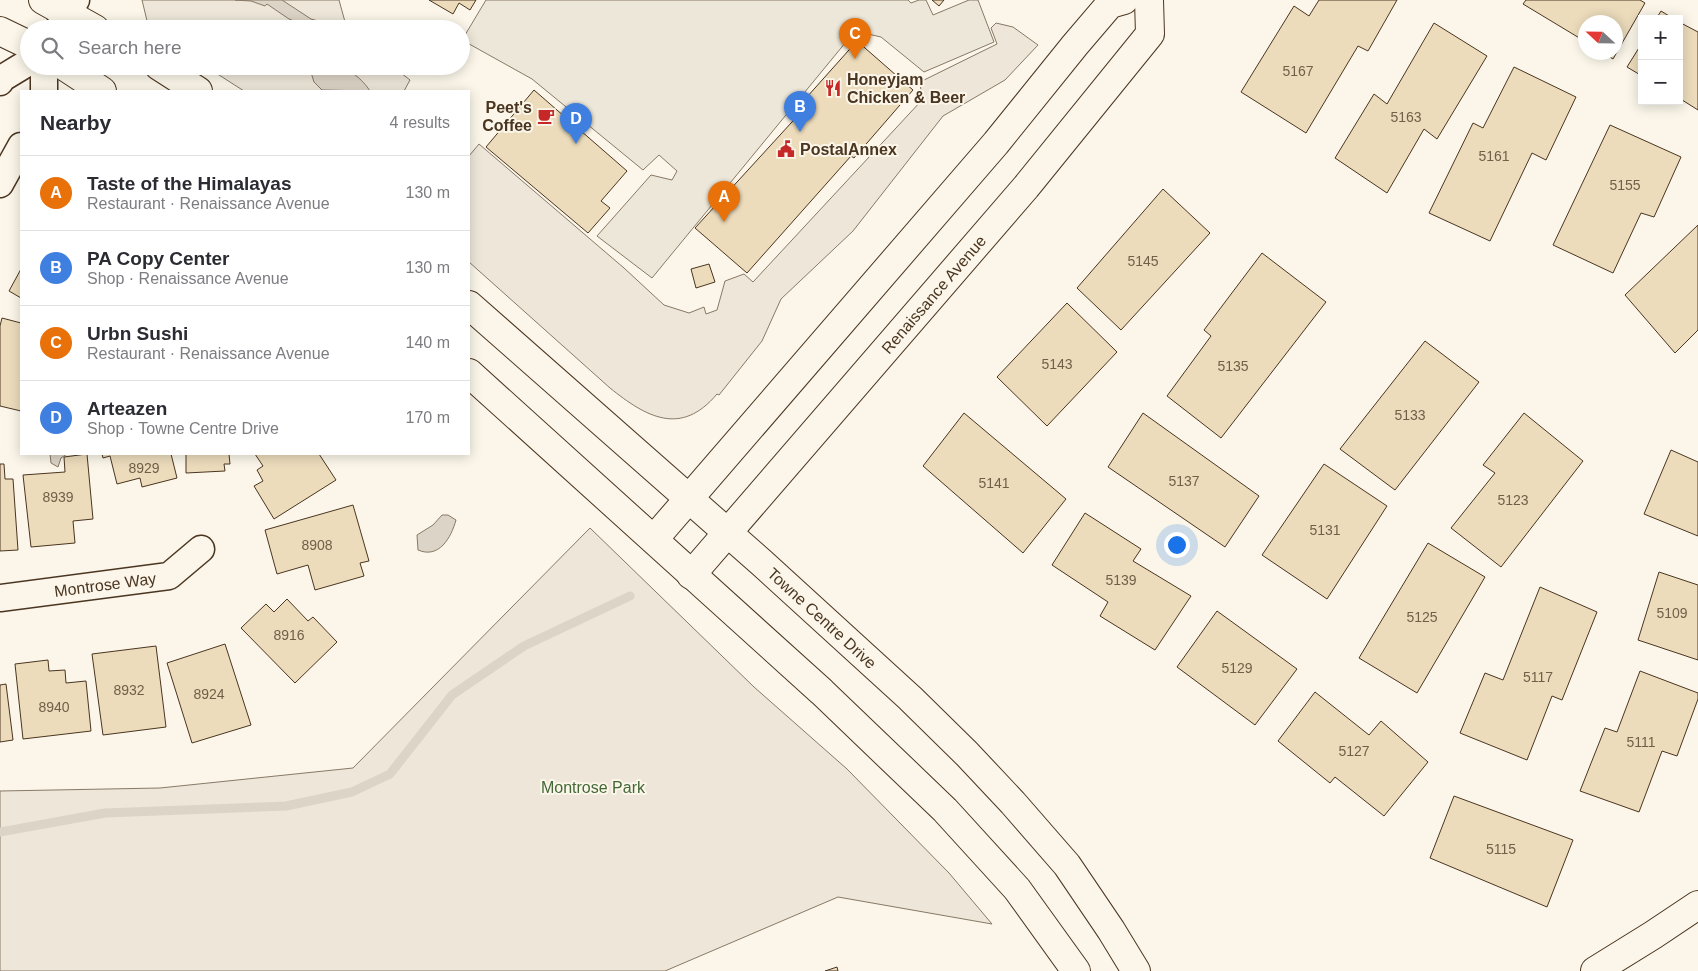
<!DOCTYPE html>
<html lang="en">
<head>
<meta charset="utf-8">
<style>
  :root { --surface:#fff; --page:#f7f7f7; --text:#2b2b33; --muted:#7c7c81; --line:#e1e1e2; --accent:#c62828 }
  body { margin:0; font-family:Arial,sans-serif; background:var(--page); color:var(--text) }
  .controls { position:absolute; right:15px; top:15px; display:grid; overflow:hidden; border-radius:0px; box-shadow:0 2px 12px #0003 }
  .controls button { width:45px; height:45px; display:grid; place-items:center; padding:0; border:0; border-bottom:1px solid var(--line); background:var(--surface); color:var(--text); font:25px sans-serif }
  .compass { position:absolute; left:1578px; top:15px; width:45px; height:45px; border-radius:50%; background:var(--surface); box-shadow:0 2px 12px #0003; rotate:292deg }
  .you { position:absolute; left:1176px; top:544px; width:18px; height:18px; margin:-12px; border:4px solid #fff; border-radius:50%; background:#1a73e8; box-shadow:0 0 0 8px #1a73e833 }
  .badge { display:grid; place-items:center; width:32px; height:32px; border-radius:50%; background:var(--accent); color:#fff; font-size:16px; font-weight:700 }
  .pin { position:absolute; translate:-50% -41px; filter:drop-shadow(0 1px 2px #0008) }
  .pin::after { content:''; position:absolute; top:26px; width:18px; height:15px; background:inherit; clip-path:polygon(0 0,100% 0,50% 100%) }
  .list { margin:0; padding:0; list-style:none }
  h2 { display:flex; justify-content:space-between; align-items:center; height:65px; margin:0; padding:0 20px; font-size:21px }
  h2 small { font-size:16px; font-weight:400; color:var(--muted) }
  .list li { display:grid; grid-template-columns:32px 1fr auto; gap:15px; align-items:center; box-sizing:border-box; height:75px; padding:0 20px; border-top:1px solid var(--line) }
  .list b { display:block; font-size:19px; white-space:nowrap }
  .list p { margin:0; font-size:16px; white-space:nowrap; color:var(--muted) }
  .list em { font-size:16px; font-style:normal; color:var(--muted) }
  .icon { flex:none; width:28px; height:28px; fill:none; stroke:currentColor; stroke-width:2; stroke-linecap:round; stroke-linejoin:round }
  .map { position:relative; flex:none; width:1698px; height:971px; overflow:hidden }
  .search { position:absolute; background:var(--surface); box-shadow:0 2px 12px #0003; left:20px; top:20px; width:450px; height:55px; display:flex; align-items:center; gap:12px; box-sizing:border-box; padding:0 18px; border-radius:28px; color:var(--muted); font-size:19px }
  .panel { position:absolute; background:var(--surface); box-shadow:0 2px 12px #0003; left:20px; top:90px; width:450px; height:365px; border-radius:0px }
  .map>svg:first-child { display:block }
  .green { fill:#ede6d9; stroke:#887966 }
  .parking { fill:#ede7d9; stroke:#887966 }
  .water { fill:#dcd4c6; stroke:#887966 }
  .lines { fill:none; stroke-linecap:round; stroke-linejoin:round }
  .stream { stroke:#dcd4c6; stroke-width:9 }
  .building { fill:#ecdcbc; stroke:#4a3520 }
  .minor-casing { stroke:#4a3520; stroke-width:29 }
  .tertiary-casing { stroke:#4a3520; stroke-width:30 }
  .secondary-casing { stroke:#4a3520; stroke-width:30 }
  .minor { stroke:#fbf6e9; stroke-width:26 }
  .tertiary { stroke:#fbf6e9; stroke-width:28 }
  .secondary { stroke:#fbf6e9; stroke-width:28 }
  .labels { text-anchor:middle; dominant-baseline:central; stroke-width:4; stroke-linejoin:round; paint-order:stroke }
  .number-label { font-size:14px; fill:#725f47 }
  .poi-label { font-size:16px; font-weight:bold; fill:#4a3520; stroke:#fbf6e9; text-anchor:start }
  .street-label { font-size:16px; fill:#4a3520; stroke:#fbf6e9 }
  .park-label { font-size:16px; fill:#436837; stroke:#fbf6e9 }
</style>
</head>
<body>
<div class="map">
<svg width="1698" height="971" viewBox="0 0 1698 971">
  <rect width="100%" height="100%" fill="#fbf6e9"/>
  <g class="green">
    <path d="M142 0H339L347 29H149Z"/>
    <path d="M996 23 1013 27 1038 45 1005 80 943 116 853 231 781 299 762 341 719 395 717 394C681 437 646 417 610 388L469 262V156L479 144 624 268 664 305 689 313 704 307 706 314 717 310 725 281 744 274 753 282 922 100 920 82 997 44 991 28Z"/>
    <path d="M205 66H392L410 80 404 91H244Z"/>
    <path d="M590 528 754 687 847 769 949 873 992 924 838 897 665 971H0V791L160 788 353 768Z"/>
  </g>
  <path class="parking" d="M486 0H908L911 3 919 0H926L933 15 969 0H978L994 42 924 72 881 37 855 31 652 278 597 236 651 175 672 180 677 171 659 155 643 170 532 79 462 40Z"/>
  <g class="water">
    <path d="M235 0H282L311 19 322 22 328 29H298L294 21 289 19 267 4 265 6 251 1Z"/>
    <path d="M309 66H331L334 68C348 66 363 80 370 91L322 90 314 82Z"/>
    <path d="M50 454H67L61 458 58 467 51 463Z"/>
    <path d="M442 515H448L456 520C451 538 439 559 418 550L417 535 433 525Z"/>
  </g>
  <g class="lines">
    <path class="stream" d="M0 832 105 813 286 806 352 792 390 774 452 695 524 646 630 596"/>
  </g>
  <g class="building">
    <path d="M429 0H476L470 10 459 3 453 14Z"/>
    <path d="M932 0H944L939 6Z"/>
    <path d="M1319 0H1397L1368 51 1358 46 1306 133 1241 92 1294 6 1309 16Z"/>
    <path d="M1526 0H1640L1645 3 1613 59 1602 52H1616V22H1586V42L1523 4Z"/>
    <path d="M1661 11 1674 19H1656Z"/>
    <path d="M1679 22 1698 32V110L1679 98Z"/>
    <path d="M1434 23 1487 56 1437 139 1424 129 1387 193 1335 158 1374 94 1387 104Z"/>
    <path d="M857 41 913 90 854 158 851 156 747 273 695 228 802 111 798 107Z"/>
    <path d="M1642 43V76L1627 67Z"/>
    <path d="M1514 67 1576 97 1546 160 1532 153 1490 241 1429 213 1473 123 1483 128Z"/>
    <path d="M534 90 627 171 601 201 610 208 588 233 486 147Z"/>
    <path d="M1610 125 1681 157 1654 217 1641 213 1613 273 1553 245Z"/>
    <path d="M1163 189 1210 233 1121 330 1077 288Z"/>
    <path d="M1698 225V330L1675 353 1625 295Z"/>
    <path d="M1262 253 1326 302 1221 438 1167 396 1211 336 1204 330Z"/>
    <path d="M709 264 715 282 696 288 691 269Z"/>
    <path d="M21 269V298L9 291Z"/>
    <path d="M1067 303 1117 352 1047 426 997 377Z"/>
    <path d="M2 318 21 323V411L0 406V326Z"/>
    <path d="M1425 341 1479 382 1395 490 1340 449Z"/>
    <path d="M964 413 1066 499 1023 553 923 466Z"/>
    <path d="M1143 413 1259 496 1225 547 1108 467Z"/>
    <path d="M1524 413 1583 461 1501 567 1451 528 1495 473 1483 465Z"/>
    <path d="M1671 450 1698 462V536L1644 514Z"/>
    <path d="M87 454 93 519 73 521 75 543 31 547 23 475 65 472 64 457Z"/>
    <path d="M102 454H171L177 478 142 487 140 478 117 484 110 456 103 458Z"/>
    <path d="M186 454H229L230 464H224L225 471 186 473Z"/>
    <path d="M255 454H319L336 480 274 519 254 486 263 481 257 470 263 466Z"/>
    <path d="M0 464H4L5 479H13L18 550 0 551Z"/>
    <path d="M1324 464 1387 506 1327 599 1262 555Z"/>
    <path d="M353 505 369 561 360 563 364 576 315 590 308 565 277 574 265 530Z"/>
    <path d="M1085 513 1141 549 1133 561 1191 596 1155 650 1100 616 1108 602 1052 565Z"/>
    <path d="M1428 543 1485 577 1417 693 1359 658Z"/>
    <path d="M1659 572 1698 585V660L1638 640Z"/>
    <path d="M1540 587 1597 612 1562 700 1552 696 1527 760 1460 733 1485 673 1503 680Z"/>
    <path d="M287 599 308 621 313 617 337 642 295 683 241 628 266 604 274 612Z"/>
    <path d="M1217 611 1297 669 1255 725 1177 667Z"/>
    <path d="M225 644 251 725 192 743 167 663Z"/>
    <path d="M156 646 166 727 103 735 92 654Z"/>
    <path d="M48 660 49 671 65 670 66 683 86 681 91 731 23 739 15 664Z"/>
    <path d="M1640 671 1698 693V699L1677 756 1662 751 1639 812 1580 791 1605 728 1617 732Z"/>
    <path d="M6 684 13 740 0 742V685Z"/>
    <path d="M1315 692 1369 735 1381 721 1428 762 1384 816 1335 777 1330 783 1278 741Z"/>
    <path d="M1454 796 1573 840 1547 907 1430 858Z"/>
    <path d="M837 967 838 971H825Z"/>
  </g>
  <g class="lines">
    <g class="minor-casing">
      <g id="minor">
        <path d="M58 29 76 0"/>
        <path d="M44 66V91"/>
        <path d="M0 82 1 79 29 62"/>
        <path d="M0 184 21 146"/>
        <path id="s1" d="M0 598 169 576 201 549"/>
      </g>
    </g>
    <g class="tertiary-casing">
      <g id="tertiary">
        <path d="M654 539 996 143 1075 45 1110 4 1124 0"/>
        <path id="s2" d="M691 575 1026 187 1150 34 1149 0"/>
      </g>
    </g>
    <g class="secondary-casing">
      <g id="secondary">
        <path d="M43 0 95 29"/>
        <path d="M0 31 29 45"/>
        <path d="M64 66 102 91"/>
        <path d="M159 66 198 91"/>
        <path id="s3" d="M469 305 762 563 910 698 967 754 1013 803 1067 865 1111 930 1136 971"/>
        <path d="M469 373 822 692 945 810 1017 889 1076 971"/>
        <path d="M1595 971 1653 935 1698 905"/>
      </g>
    </g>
    <use href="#minor" class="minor"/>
    <use href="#tertiary" class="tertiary"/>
    <use href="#secondary" class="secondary"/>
  </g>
  <defs>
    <g id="restaurant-bare" transform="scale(1.35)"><path d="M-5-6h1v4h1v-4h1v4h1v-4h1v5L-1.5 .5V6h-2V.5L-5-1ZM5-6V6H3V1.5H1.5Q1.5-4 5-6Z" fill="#c62828" stroke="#fbf6e9" stroke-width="2.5" paint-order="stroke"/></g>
    <g id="cafe-bare" transform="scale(1.35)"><path d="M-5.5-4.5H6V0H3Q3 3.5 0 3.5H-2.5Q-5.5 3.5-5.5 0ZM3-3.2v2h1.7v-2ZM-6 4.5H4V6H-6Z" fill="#c62828" stroke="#fbf6e9" stroke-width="2.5" paint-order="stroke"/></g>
    <g id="civic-bare" transform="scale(1.35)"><path d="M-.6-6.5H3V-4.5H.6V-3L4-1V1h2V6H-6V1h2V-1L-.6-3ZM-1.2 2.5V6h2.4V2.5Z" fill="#c62828" stroke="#fbf6e9" stroke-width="2.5" paint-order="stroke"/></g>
  </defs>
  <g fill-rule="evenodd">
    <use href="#restaurant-bare" x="833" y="88"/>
    <use href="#cafe-bare" x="546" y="116"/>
    <use href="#civic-bare" x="786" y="149"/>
  </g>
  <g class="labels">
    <g class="number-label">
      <text x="1298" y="71">5167</text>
      <text x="1406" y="117">5163</text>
      <text x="1494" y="156">5161</text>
      <text x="1625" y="185">5155</text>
      <text x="1143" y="261">5145</text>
      <text x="1057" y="364">5143</text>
      <text x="1233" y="366">5135</text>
      <text x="1410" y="415">5133</text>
      <text x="144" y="468">8929</text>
      <text x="1184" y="481">5137</text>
      <text x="994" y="483">5141</text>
      <text x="58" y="497">8939</text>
      <text x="1513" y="500">5123</text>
      <text x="1325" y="530">5131</text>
      <text x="317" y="545">8908</text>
      <text x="1121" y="580">5139</text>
      <text x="1672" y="613">5109</text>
      <text x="1422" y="617">5125</text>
      <text x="289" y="635">8916</text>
      <text x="1237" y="668">5129</text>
      <text x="1538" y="677">5117</text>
      <text x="129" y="690">8932</text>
      <text x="209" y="694">8924</text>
      <text x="54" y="707">8940</text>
      <text x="1641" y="742">5111</text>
      <text x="1354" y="751">5127</text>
      <text x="1501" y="849">5115</text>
    </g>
    <g class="poi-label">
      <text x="847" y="79">Honeyjam<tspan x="847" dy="18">Chicken &amp; Beer</tspan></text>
      <text x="532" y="107" text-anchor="end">Peet's<tspan x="532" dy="18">Coffee</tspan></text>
      <text x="800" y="149">PostalAnnex</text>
    </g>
    <g class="street-label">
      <text stroke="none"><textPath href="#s2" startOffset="371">Renaissance Avenue</textPath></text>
      <text stroke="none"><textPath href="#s1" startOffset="106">Montrose Way</textPath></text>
      <text stroke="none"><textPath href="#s3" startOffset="472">Towne Centre Drive</textPath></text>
    </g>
    <g class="park-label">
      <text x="593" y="787">Montrose Park</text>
    </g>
  </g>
</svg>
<div class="controls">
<button>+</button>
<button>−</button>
</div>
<svg class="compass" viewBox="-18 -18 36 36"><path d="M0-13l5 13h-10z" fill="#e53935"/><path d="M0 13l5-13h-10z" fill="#7c7c81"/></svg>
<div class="you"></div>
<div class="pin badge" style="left:724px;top:222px;background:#e8710a">A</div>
<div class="pin badge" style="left:800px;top:132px;background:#3f7fe0">B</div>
<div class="pin badge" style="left:855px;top:59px;background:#e8710a">C</div>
<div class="pin badge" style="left:576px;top:144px;background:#3f7fe0">D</div>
<div class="search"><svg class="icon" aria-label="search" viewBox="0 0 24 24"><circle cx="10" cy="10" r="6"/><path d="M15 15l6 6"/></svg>Search here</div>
<section class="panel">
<h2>Nearby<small>4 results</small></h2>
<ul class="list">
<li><span class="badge" style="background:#e8710a">A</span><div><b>Taste of the Himalayas</b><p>Restaurant · Renaissance Avenue</p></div><em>130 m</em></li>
<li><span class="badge" style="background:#3f7fe0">B</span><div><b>PA Copy Center</b><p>Shop · Renaissance Avenue</p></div><em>130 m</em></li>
<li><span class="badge" style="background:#e8710a">C</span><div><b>Urbn Sushi</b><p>Restaurant · Renaissance Avenue</p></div><em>140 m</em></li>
<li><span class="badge" style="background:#3f7fe0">D</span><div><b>Arteazen</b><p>Shop · Towne Centre Drive</p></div><em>170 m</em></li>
</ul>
</section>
</div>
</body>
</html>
